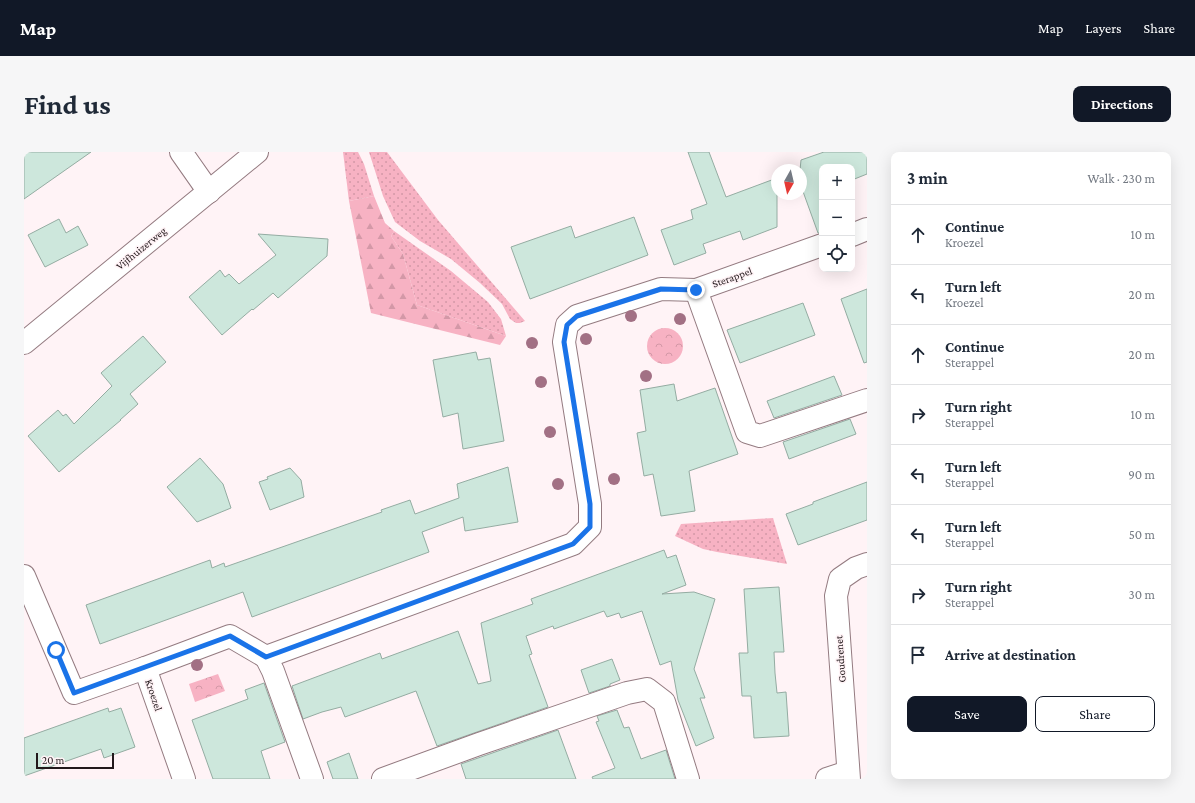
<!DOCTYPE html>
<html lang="en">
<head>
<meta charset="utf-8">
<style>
  :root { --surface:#fff; --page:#f6f6f7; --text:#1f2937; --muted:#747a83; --line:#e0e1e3; --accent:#111827 }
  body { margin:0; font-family:"Crimson Pro",serif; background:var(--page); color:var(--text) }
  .controls { position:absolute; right:12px; top:12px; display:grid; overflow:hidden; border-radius:8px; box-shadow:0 4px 16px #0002 }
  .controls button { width:36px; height:36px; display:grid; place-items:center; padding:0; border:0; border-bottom:1px solid var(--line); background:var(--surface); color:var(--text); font:20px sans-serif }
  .compass { position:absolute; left:747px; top:12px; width:36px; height:36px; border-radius:50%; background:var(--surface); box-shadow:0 4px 16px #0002; rotate:188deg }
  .scale { position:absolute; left:12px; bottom:10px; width:78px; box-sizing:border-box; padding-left:4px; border:2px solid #22181b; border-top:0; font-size:11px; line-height:14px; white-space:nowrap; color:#22181b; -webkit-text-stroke:3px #fff3f6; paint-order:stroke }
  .stop { position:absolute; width:12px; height:12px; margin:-9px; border:3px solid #1a73e8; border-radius:50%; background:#fff }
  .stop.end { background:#1a73e8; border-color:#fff; box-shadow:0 1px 4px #0008 }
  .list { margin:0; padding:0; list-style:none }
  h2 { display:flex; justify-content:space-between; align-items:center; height:52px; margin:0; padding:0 16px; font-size:17px }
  h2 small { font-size:13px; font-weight:400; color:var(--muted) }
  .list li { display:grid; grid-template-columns:26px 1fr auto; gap:12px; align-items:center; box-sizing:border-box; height:60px; padding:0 16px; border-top:1px solid var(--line) }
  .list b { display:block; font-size:15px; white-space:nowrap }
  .list p { margin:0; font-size:13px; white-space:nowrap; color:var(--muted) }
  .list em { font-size:13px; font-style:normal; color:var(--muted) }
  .actions { display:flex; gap:8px; padding:12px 16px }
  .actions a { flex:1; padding:9px 0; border:1px solid var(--accent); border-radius:8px; text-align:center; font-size:14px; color:var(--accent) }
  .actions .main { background:var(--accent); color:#fff }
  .icon { flex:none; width:22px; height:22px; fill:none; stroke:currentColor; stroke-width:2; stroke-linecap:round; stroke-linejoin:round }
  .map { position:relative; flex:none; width:843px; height:627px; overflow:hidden; border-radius:8px }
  header { display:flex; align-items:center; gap:24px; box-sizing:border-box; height:56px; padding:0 20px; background:var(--accent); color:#fff }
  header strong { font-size:19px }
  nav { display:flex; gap:22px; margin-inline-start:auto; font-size:14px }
  .intro { display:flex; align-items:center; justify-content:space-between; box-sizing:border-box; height:96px; padding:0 24px }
  h1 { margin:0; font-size:28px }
  .button { padding:10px 18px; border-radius:8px; background:var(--accent); color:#fff; font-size:14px; font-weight:700 }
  main { display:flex; gap:24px; padding:0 24px }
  aside { flex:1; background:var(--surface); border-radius:8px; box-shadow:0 4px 16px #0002 }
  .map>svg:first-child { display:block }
  .grass { fill:url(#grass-dots) }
  .forest { fill:url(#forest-firs) }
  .park { fill:url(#park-crowns) }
  .building { fill:#cde7dc; stroke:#94aca2 }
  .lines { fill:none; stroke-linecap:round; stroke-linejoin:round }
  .minor-casing { stroke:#947b81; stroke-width:24 }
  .minor { stroke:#fff; stroke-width:22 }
  .tree { fill:#a27084 }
  .route { stroke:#1a73e8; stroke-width:5 }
  .labels { text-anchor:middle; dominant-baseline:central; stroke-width:3; stroke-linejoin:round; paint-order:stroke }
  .street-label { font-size:11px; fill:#22181b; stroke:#fff3f6 }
</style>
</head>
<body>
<header>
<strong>Map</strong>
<nav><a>Map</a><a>Layers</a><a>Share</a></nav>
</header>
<div class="intro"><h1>Find us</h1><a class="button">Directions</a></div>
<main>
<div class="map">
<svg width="843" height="627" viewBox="0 0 843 627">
  <defs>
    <pattern id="grass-dots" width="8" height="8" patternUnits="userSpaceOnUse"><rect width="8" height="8" fill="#f7b2c3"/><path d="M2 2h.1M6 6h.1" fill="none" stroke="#d398a7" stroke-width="1.8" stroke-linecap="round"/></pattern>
    <pattern id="forest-firs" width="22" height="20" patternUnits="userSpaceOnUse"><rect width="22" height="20" fill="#f7b2c3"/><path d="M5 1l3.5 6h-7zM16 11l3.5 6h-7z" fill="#d398a7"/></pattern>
    <pattern id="park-crowns" width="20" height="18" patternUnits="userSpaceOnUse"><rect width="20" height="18" fill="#f7b2c3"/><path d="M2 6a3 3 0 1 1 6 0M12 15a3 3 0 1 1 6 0" fill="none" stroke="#d398a7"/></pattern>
  </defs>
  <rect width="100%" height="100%" fill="#fff3f6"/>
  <g class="grass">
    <path d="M319 0H334L340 12 350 44 325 49Z"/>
    <path d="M345 0H363L414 68 501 169 496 171H492L486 167 478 152 456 131 427 107 396 89 371 70 359 44Z"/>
    <path d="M370 79 427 119 464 150 477 167 482 184 393 153 379 102 367 84Z"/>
    <path d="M749 366 763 412 693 400 679 397 651 384 657 372Z"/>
  </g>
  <path class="forest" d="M350 44 361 71 370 79 367 84 379 102 393 153 482 184 476 193 347 161 325 49Z"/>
  <g class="park">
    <circle cx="641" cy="194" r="18"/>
    <path d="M194 522 201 539 171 550 165 532Z"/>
  </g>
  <g class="building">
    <path d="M0 0H67L0 47Z"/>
    <path d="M664 0H685L702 45 753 26V75L719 88 716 79 679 92 682 101 650 113 637 78 669 67 667 58 683 52Z"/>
    <path d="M800 0H843V22L828 28V15H798V81H794L777 34 776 18 777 8Z"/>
    <path d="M610 65 624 103 506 147 487 95 547 74 551 86Z"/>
    <path d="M35 67 42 81 54 74 64 93 21 115 4 83Z"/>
    <path d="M234 82 304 87 303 104 254 146 249 141 229 158 228 157 198 183 165 145 196 118 201 125 205 122 215 132 252 103Z"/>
    <path d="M843 137V210L840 211 817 147Z"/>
    <path d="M779 151 791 183 716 211 703 178Z"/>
    <path d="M119 184 142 210 106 242 114 252 96 268H97L35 320 4 284 34 258 39 264 42 262 50 272 88 234 77 221Z"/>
    <path d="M452 200 454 208 466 206 480 289 439 297 434 261 419 265 409 208Z"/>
    <path d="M810 224 818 243 750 266 743 249Z"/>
    <path d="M650 232 653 249 691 236 714 302 665 319 671 359 637 364 629 322 620 324 613 281 622 279 616 238Z"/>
    <path d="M826 267 832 282 765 307 759 290Z"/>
    <path d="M176 306 199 332 207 356 173 370 143 335Z"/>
    <path d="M484 315 494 370 441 379 439 365 398 380 405 400 228 465 219 440 76 492 62 453 186 408 188 416 200 411 201 415 358 360 357 358 386 348 391 362 435 346 433 332Z"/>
    <path d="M266 316 277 328 280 345 246 358 235 330 244 327 243 325Z"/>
    <path d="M843 330V368L774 393 762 362 789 352V350Z"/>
    <path d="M640 398 643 406 652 403 662 433 638 442 670 440 691 447 670 517 681 546H676L690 586 672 594 654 548 647 509 636 513 618 459 597 466 595 461 583 465 580 459 530 477 529 474 502 484 508 502 505 503 524 555 413 594 392 539 321 565 317 555 298 560 279 567 268 534 356 501 358 507 434 479 454 532 467 529 457 471 509 452 507 447Z"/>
    <path d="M755 435 760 500H750L751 521 753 541 762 540 765 584 730 586 727 544H718L715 501H724L720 437Z"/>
    <path d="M588 507 596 528 586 532V534L565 541 557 518Z"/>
    <path d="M240 531 261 590 237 599 246 627H189L168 568 224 547 221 538Z"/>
    <path d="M84 556 85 560 97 556 111 595 80 606 77 597 0 624V586Z"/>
    <path d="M593 558 600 576 605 575 617 607 642 598 651 627H569L568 625 591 616 572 570 575 569 573 564Z"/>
    <path d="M534 578 552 627H442L437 612Z"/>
    <path d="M325 601 334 627H309L303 610Z"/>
  </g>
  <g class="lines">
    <g class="minor-casing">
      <g id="minor">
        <path d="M157 0 185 40"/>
        <path d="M828 83 843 77"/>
        <path d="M672 138 723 280 736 284 843 248"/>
        <path d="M0 191 233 0"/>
        <path d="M0 424 50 541 121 516 160 627"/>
        <path d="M242 505 249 519 288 627"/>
        <path d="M121 516 206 484 242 505 549 392 566 375V352L540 190 543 173 553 164 637 137 672 138 798 93"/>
        <path d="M359 627 455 592 603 541 623 537 640 550 664 627"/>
        <path d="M803 627 824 620"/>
        <path d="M825 627 812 444 816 427 832 416 843 412"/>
      </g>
    </g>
    <use href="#minor" class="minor"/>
  </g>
  <g class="tree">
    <circle cx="607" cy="164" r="6"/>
    <circle cx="656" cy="167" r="6"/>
    <circle cx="562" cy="187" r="6"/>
    <circle cx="508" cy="191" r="6"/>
    <circle cx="622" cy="224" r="6"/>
    <circle cx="517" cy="230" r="6"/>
    <circle cx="526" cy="280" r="6"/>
    <circle cx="590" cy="327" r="6"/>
    <circle cx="534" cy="332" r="6"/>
    <circle cx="173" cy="513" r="6"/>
  </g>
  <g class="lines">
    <path class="route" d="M32 498 50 541 206 484 242 505 549 392 566 375V352L540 190 543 173 553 164 637 137 672 138"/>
  </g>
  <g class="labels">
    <g class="street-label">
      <text transform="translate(117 96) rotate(-39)">Vijfhuizerweg</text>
      <text transform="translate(708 125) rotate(-20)">Sterappel</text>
      <text transform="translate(816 507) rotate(-94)">Goudrenet</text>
      <text transform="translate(130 543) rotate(71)">Kroezel</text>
    </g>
  </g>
</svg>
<div class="controls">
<button>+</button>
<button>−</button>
<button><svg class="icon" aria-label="locate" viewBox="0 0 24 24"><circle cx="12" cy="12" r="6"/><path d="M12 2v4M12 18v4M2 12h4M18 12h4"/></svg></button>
</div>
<svg class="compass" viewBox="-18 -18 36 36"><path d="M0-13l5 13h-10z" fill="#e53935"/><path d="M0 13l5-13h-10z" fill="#747a83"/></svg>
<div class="scale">20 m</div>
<div class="stop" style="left:32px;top:498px"></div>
<div class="stop end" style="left:672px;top:138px"></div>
</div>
<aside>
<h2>3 min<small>Walk · 230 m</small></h2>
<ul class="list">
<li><svg class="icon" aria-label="ahead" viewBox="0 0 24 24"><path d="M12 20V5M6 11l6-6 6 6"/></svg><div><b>Continue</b><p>Kroezel</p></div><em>10 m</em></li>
<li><svg class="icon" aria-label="left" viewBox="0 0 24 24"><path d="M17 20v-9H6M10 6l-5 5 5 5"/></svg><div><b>Turn left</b><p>Kroezel</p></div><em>20 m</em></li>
<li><svg class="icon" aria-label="ahead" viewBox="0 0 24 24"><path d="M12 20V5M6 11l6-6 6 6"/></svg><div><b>Continue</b><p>Sterappel</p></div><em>20 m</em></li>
<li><svg class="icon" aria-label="right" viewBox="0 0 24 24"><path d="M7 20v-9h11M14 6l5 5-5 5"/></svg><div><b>Turn right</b><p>Sterappel</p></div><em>10 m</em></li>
<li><svg class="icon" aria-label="left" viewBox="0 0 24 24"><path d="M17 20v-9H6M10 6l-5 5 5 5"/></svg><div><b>Turn left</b><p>Sterappel</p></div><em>90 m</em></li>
<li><svg class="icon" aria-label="left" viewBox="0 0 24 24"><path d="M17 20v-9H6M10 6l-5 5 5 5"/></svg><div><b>Turn left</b><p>Sterappel</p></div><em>50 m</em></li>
<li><svg class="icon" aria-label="right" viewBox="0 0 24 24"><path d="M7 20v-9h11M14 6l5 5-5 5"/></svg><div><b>Turn right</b><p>Sterappel</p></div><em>30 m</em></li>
<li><svg class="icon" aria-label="arrive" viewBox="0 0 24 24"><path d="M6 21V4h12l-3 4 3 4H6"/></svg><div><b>Arrive at destination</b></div></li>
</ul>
<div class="actions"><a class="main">Save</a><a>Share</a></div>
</aside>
</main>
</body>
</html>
